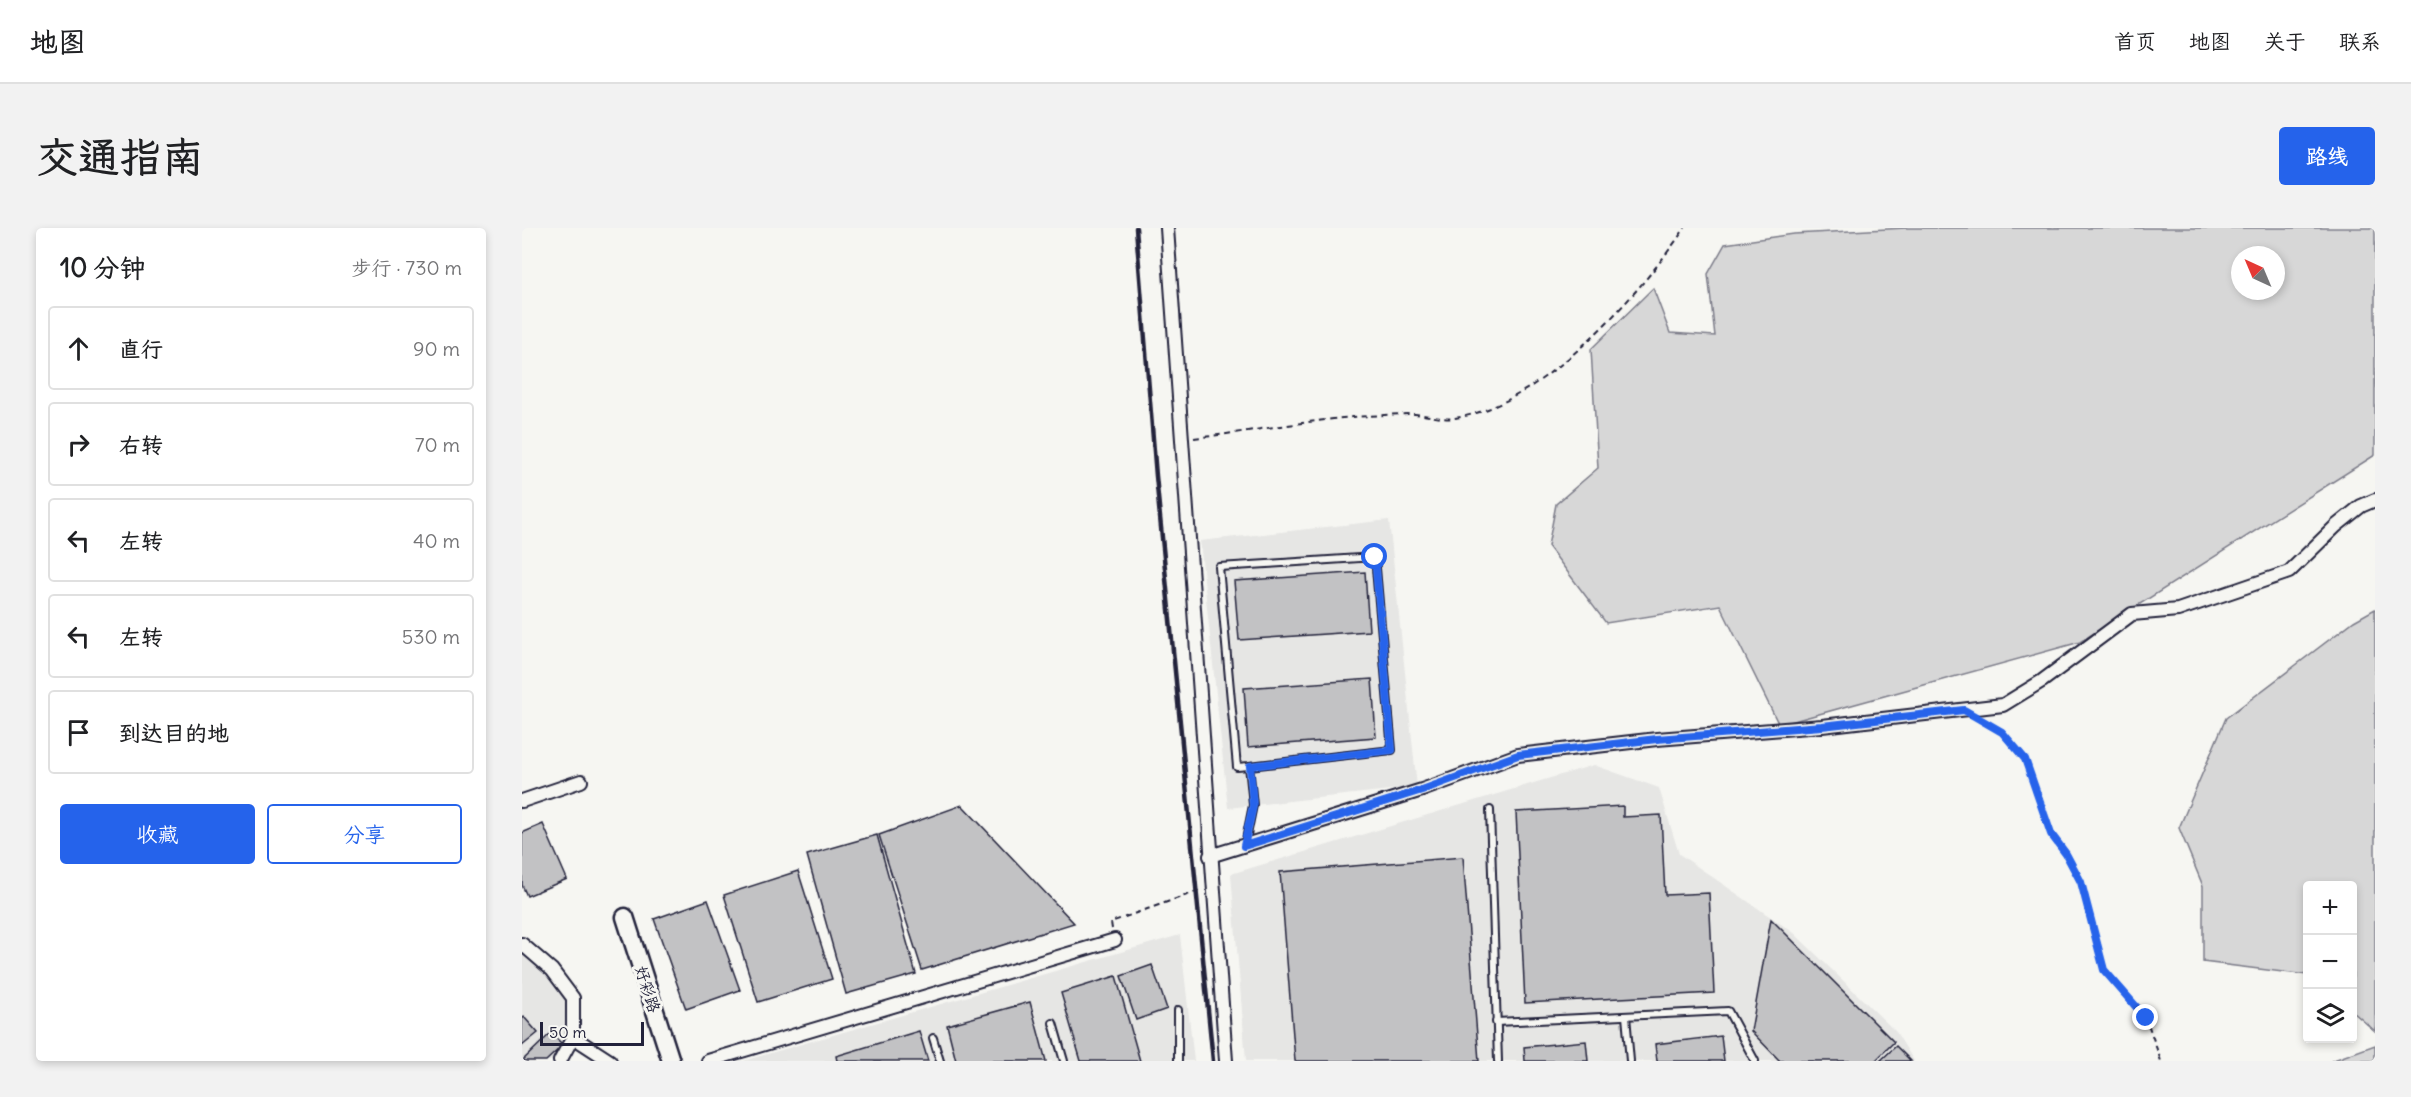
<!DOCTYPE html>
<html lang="zh">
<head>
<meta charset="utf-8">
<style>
  :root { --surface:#fff; --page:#f2f2f2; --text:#202124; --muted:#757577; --line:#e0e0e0; --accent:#2563eb }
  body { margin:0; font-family:Delius,"LXGW WenKai TC",sans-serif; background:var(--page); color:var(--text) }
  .controls { position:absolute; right:18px; bottom:18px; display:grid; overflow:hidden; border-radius:6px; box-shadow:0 3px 9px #0003 }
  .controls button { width:54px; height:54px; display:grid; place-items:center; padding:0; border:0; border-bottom:2px solid var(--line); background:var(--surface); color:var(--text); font:30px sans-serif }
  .compass { position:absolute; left:1709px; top:18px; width:54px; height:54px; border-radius:50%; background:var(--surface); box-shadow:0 3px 9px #0003; rotate:316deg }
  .scale { position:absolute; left:18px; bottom:15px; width:104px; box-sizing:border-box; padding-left:6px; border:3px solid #22223b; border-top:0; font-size:16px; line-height:21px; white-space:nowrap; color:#22223b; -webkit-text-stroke:4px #f6f6f2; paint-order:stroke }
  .stop { position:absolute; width:18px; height:18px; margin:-14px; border:4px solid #2563eb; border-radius:50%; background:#fff }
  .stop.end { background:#2563eb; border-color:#fff; box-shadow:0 2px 6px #0008 }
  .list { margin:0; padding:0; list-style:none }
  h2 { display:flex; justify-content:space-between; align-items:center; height:78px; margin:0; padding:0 24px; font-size:26px }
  h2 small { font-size:20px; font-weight:400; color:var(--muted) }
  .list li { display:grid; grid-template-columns:39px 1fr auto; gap:18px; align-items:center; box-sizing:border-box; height:84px; margin:0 12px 12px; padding:0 12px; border:2px solid var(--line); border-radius:6px }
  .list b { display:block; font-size:22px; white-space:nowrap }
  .list em { font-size:20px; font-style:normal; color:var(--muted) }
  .actions { display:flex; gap:12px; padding:18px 24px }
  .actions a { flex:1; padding:14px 0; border:2px solid var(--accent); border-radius:6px; text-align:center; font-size:21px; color:var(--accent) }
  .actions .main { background:var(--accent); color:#fff }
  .icon { flex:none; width:33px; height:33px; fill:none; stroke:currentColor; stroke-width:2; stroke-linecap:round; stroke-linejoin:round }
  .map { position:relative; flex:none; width:1853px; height:833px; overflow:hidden; border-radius:6px }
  header { display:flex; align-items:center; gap:36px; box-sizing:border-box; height:84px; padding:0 30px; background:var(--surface); border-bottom:2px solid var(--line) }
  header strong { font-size:28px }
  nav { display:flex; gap:33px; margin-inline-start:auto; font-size:21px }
  .intro { display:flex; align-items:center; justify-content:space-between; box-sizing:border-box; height:144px; padding:0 36px }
  h1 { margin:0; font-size:42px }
  .button { padding:15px 27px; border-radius:6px; background:var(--accent); color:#fff; font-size:21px; font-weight:700 }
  main { display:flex; gap:36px; padding:0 36px }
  aside { flex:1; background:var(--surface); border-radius:6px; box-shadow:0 3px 9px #0003 }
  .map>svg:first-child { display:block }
  .built { fill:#e6e6e4 }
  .green { fill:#d7d7d7; stroke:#7c7c89; stroke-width:1.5; fill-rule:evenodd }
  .building { fill:#c2c2c4; stroke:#22223b; stroke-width:1.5 }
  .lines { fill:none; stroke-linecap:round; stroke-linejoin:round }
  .lane-casing { stroke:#22223b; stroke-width:10 }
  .street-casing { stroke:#22223b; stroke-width:16 }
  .secondary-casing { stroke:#22223b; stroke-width:21 }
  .path { stroke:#22223b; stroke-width:2; stroke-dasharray:6 4.5; stroke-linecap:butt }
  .lane { stroke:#f6f6f2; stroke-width:6 }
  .street { stroke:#f6f6f2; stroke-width:12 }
  .secondary { stroke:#f6f6f2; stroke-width:16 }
  .rail { stroke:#22223b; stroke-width:4.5 }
  .route { stroke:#2563eb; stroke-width:8 }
  .labels { text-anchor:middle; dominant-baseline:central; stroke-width:6; stroke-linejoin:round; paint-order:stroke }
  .street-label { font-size:16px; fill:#22223b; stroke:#f6f6f2 }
</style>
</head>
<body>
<header>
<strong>地图</strong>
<nav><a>首页</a><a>地图</a><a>关于</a><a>联系</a></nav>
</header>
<div class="intro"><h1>交通指南</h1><a class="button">路线</a></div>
<main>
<aside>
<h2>10 分钟<small>步行 · 730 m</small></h2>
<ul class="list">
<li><svg class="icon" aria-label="ahead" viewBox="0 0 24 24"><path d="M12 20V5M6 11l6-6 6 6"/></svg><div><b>直行</b></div><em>90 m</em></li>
<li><svg class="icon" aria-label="right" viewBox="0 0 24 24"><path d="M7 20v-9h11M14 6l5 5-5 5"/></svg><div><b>右转</b></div><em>70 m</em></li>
<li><svg class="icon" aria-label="left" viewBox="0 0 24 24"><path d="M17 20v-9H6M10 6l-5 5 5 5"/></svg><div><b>左转</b></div><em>40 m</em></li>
<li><svg class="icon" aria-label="left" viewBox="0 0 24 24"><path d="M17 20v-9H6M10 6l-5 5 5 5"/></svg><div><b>左转</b></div><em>530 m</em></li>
<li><svg class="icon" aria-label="arrive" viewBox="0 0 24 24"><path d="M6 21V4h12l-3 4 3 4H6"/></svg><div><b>到达目的地</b></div></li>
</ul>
<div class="actions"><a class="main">收藏</a><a>分享</a></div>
</aside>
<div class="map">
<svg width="1853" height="833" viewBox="0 0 1853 833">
  <rect width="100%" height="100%" fill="#f6f6f2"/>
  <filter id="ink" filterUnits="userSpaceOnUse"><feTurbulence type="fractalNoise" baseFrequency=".0167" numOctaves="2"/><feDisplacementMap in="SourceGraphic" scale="12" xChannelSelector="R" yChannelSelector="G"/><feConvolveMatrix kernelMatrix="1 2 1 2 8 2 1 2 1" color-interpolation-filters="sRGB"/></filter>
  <g filter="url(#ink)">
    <g class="built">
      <path d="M867 292 895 559 706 580 678 313Z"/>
      <path d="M1072 537 1137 560 1157 626 1272 705 1374 804 1392 833H724L709 646Z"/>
      <path d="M658 707 672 833H221Z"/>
      <path d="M0 726 23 745 45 772 46 809 33 833H0Z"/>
    </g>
    <g class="green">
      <path d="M1384 0H1853V227L1558 414 1257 497 1198 377 1084 395 1026 318 1034 276 1076 240 1069 121 1131 60 1148 105 1193 108 1186 46 1203 16 1272 6ZM1718 27H1754V63H1718Z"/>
      <path d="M1853 381V803L1831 784 1830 658H1786L1785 747 1681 734V658L1657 600 1704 490 1832 393Z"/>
      <path d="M1853 817V833H1809Z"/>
    </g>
    <g class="building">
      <path d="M843 344 847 403 717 412 712 353Z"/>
      <path d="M850 451 854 509 726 519 722 460Z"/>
      <path d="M440 577 552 695 400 742 357 607Z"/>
      <path d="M1101 578V589L1139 587 1143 667 1187 665 1192 765 1003 775 994 584Z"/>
      <path d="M21 596 45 651 5 668 0 657V605Z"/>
      <path d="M355 607 394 746 324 766 285 627Z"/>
      <path d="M941 629 957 833H773L758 644Z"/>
      <path d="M276 643 310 751 236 774 202 667Z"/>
      <path d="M186 672 218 762 164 781 132 691Z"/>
      <path d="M1249 691 1372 814 1353 833H1258L1229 803Z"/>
      <path d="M630 737 645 781 614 792 599 748Z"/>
      <path d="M594 748 618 833H559L539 765Z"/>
      <path d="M508 774 524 833H434L425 797Z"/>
      <path d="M2 789 16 805 0 818V791Z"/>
      <path d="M397 803 406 833H315L314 828Z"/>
      <path d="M29 805 41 817 24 833H0Z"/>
      <path d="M1199 808 1202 833H1135L1133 816Z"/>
      <path d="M1064 813 1066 833H1003L1002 819Z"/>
      <path d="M1374 818 1389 833H1358Z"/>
    </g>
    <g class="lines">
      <g class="lane-casing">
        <g id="lane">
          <path d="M968 582 976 833"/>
          <path d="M723 617 731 577 727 538 870 522 853 329 697 339 715 539 727 538"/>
          <path d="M656 782V833"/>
          <path d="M1104 788 1108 833"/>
          <path d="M974 794 1206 783 1233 833"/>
          <path d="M531 795 542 833"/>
          <path d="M411 810 418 833"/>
        </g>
      </g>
      <g class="street-casing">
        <g id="street">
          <path d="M645 0 704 833"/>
          <path d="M0 573 59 553"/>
          <path d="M688 628 900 562 996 527 1135 511 1300 498 1481 477 1520 453 1610 386 1656 382 1767 344 1814 298 1839 278 1853 272"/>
          <path d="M0 716 30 742 51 770V809L38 833"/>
          <path d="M51 809 88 833"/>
          <path d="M186 833 593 712"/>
        </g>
      </g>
      <g class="secondary-casing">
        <path id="secondary" d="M103 689 149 833"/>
      </g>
      <g class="path">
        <path d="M672 210C729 204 791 191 847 188 862 187 878 186 893 186 906 187 921 192 933 190 1020 177 1115 69 1163 0"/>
        <path d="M1460 493 1480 504 1504 531 1529 606 1544 626 1559 654 1582 742 1624 790 1639 833"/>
        <path d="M590 701 589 694 679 662"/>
      </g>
      <use href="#lane" class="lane"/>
      <use href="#street" class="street"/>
      <use href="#secondary" class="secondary"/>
      <path class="rail" d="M614 0 634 248 691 833"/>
    </g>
  </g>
  <g class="lines" filter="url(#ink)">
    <path class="route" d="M853 329 870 522 728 538 731 578 722 618 900 562 996 527 1135 511 1300 498 1442 482 1480 504 1503 531 1529 606 1544 626 1559 654 1582 742 1624 790"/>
  </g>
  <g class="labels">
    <g class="street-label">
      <text transform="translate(126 761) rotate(72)">好彩路</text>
    </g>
  </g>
</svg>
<div class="controls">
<button>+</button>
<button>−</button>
<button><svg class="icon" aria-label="layers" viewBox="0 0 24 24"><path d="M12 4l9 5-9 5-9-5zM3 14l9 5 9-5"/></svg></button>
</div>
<svg class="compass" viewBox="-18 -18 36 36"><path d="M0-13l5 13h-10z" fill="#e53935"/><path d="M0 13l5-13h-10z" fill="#757577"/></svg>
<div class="scale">50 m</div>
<div class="stop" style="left:853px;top:329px"></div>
<div class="stop end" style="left:1624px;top:790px"></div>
</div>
</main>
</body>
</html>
